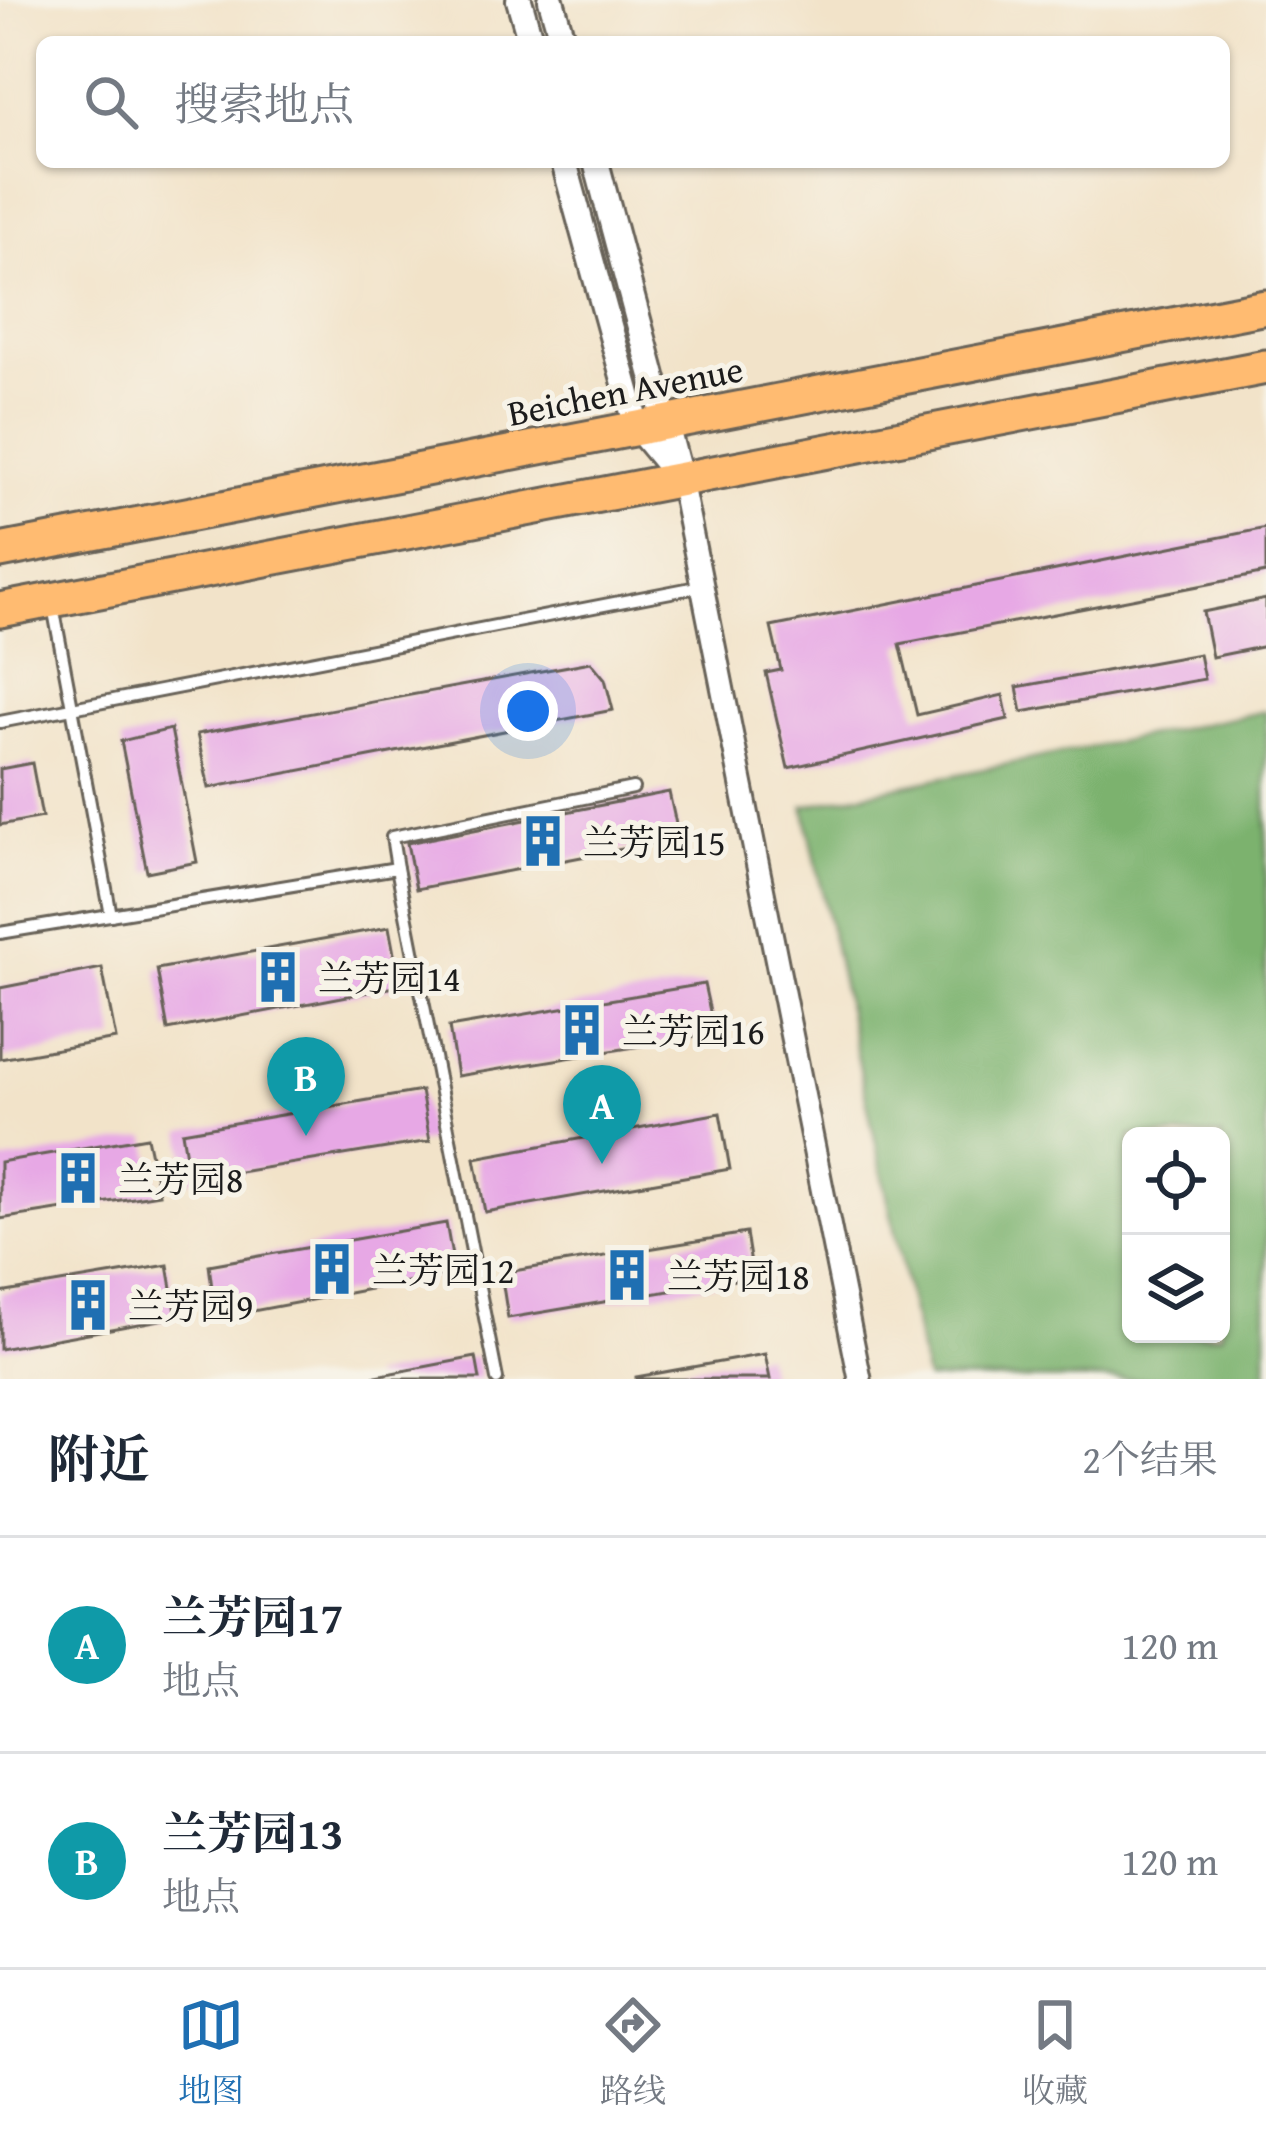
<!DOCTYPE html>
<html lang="zh">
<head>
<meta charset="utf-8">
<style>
  :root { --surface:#fff; --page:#f2f2f3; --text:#1f2937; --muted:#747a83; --line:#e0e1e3; --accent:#1f6fb2 }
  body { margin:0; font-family:"Gentium Book Plus","Noto Serif SC",serif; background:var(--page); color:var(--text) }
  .controls { position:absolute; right:36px; bottom:36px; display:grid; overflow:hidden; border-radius:18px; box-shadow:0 3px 9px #0004 }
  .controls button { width:108px; height:108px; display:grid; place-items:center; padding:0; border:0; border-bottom:3px solid var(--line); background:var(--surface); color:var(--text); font:60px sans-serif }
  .you { position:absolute; left:528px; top:711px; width:42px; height:42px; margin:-30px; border:9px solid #fff; border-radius:50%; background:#1a73e8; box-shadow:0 0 0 18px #1a73e833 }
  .badge { display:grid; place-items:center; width:78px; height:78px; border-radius:50%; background:var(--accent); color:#fff; font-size:39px; font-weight:700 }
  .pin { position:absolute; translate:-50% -99px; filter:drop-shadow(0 3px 6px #0008) }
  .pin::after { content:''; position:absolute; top:63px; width:42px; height:36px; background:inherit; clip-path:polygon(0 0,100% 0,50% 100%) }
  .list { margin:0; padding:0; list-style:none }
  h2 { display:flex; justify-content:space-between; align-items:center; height:156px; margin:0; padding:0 48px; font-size:51px }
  h2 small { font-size:39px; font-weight:400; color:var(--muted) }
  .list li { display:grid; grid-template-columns:78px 1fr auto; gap:36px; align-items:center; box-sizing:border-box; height:216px; padding:0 48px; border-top:3px solid var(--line) }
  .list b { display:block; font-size:45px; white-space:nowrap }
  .list p { margin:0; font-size:39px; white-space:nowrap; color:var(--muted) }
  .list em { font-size:39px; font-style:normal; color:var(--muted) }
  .icon { flex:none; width:66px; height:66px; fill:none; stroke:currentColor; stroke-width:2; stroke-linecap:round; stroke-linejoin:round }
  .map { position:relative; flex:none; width:1266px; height:1379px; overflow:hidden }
  .search { position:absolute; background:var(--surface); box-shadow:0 3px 9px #0004; left:36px; right:36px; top:36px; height:132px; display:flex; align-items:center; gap:30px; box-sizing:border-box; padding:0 42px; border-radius:18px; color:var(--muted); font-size:45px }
  .sheet { height:588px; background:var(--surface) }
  nav { display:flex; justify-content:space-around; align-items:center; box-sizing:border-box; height:168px; border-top:3px solid var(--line); background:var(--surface); font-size:33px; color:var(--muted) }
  nav a { display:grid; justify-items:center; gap:6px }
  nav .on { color:var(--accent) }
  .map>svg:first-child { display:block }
  .forest { fill:#7bb26e; stroke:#4c6745; stroke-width:3; fill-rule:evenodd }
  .building { fill:#e7a8e5 }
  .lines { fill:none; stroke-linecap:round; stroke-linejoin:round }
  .service-casing { stroke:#676259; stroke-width:16 }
  .minor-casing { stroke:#676259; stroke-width:27 }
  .tertiary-casing { stroke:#676259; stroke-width:30 }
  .primary-casing { stroke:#676259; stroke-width:39 }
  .service { stroke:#fff; stroke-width:10 }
  .minor { stroke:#fff; stroke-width:21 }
  .tertiary { stroke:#fff; stroke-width:24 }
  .primary { stroke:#ffbb71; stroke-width:33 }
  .labels { text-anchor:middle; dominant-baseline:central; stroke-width:10; stroke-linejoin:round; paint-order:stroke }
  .street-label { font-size:36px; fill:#1c1c1c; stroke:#f7f3e8 }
  .poi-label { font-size:36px; fill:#1c1c1c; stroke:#f7f3e8; text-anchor:start }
</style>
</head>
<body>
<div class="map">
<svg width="1266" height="1379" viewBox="0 0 1266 1379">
  <rect width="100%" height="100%" fill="#f7f3e8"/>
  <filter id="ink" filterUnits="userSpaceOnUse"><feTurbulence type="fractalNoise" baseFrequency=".00833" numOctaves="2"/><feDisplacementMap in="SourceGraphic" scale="24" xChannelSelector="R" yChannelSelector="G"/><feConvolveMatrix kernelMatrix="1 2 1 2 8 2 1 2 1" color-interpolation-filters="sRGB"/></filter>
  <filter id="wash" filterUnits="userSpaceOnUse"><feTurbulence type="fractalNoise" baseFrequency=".004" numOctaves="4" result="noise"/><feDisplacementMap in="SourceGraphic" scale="48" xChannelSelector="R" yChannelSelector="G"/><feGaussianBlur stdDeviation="2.7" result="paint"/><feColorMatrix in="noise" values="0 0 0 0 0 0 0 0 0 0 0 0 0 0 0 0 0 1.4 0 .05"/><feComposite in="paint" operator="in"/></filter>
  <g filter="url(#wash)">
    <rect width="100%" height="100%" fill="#f2e3c9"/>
    <path class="forest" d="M1266 711V1379H926L804 806ZM1131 1136H1221V1334H1131Z"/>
    <g id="blocks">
      <g class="building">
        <path d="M1266 528V573L900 644 917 715 1003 695 1008 719 788 768 766 673 781 670 771 627Z"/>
        <path d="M1266 599V646L1212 657 1203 612Z"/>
        <path d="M1199 654 1204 679 1022 712 1017 687Z"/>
        <path d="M591 662 605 679 613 710 209 788 197 734Z"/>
        <path d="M171 729 197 862 147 872 121 741Z"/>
        <path d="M32 763 42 817 0 825V769Z"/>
        <path d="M669 792 679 838 416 889 407 843Z"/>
        <path d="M389 927 400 986 168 1030 157 969Z"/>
        <path d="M102 968 116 1039 0 1059V988Z"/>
        <path d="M704 984 715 1034 457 1076 449 1027Z"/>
        <path d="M421 1091 430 1141 190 1180 182 1132Z"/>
        <path d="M720 1113 730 1169 485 1212 475 1158Z"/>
        <path d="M147 1137 159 1194 0 1219V1162Z"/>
        <path d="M446 1223 455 1273 216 1318 209 1265Z"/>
        <path d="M746 1233 753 1277 508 1318 501 1273Z"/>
        <path d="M168 1265 177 1317 0 1349V1293Z"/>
        <path d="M765 1354 770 1379H636V1377Z"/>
        <path d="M476 1357 480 1379H371V1377Z"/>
      </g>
    </g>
  </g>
  <g filter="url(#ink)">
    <use href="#blocks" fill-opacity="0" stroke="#676259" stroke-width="3"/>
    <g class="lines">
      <g class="service-casing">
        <g id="service">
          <path d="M53 606 111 915"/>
          <path d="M0 722 702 586"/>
          <path d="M397 868 392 837 633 788"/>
          <path d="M0 933 397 868 497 1379"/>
        </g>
      </g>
      <g class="minor-casing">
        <path id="minor" d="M681 480 860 1379"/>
      </g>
      <g class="tertiary-casing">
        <g id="tertiary">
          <path d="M519 0 531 42"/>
          <path d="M551 0 563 42"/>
          <path d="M564 162 637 427 681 480"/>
          <path d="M596 162 680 477"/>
        </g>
      </g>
      <g class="primary-casing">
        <g id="primary">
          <path d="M0 551 1266 307"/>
          <path d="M0 610 1266 367"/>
        </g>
      </g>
      <use href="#service" class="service"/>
      <use href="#minor" class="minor"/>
      <use href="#tertiary" class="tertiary"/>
      <use href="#primary" class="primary"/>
    </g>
  </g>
  <defs>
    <g id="building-bare" transform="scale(4.14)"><path d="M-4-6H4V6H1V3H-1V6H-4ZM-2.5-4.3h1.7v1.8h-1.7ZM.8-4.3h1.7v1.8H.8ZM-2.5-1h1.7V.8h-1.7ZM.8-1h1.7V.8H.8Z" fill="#1f6fb2" stroke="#f7f3e8" stroke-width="2.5" paint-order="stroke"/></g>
  </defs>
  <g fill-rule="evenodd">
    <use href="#building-bare" x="543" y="841"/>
    <use href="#building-bare" x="278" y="977"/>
    <use href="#building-bare" x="582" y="1030"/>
    <use href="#building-bare" x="78" y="1178"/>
    <use href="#building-bare" x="332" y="1269"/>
    <use href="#building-bare" x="627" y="1275"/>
    <use href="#building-bare" x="88" y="1305"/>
  </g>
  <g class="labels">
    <g class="street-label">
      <text transform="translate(625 390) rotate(-11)">Beichen Avenue</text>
    </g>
    <g class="poi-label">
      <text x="583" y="841">兰芳园15</text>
      <text x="318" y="977">兰芳园14</text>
      <text x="622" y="1030">兰芳园16</text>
      <text x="118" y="1178">兰芳园8</text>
      <text x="372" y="1269">兰芳园12</text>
      <text x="667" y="1275">兰芳园18</text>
      <text x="128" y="1305">兰芳园9</text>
    </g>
  </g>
</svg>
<div class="controls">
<button><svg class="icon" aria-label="locate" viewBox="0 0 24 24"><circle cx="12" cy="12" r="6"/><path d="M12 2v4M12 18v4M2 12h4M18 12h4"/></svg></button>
<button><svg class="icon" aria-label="layers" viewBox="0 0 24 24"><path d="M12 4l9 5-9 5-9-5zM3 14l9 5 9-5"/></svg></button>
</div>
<div class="you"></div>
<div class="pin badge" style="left:602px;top:1164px;background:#0f9aa8">A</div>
<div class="pin badge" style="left:306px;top:1136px;background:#0f9aa8">B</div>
<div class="search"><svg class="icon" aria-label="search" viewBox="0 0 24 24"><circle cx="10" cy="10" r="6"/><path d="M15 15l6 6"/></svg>搜索地点</div>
</div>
<section class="sheet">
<h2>附近<small>2个结果</small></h2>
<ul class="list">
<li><span class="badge" style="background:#0f9aa8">A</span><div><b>兰芳园17</b><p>地点</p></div><em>120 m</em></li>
<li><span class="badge" style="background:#0f9aa8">B</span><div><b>兰芳园13</b><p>地点</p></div><em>120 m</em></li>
</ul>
</section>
<nav>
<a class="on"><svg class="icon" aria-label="map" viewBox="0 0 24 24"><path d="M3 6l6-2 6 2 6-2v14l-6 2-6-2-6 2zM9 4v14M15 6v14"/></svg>地图</a>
<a><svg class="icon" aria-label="directions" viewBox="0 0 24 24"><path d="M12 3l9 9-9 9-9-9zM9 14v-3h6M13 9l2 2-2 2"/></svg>路线</a>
<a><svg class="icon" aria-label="saved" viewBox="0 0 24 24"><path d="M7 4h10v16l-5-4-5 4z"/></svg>收藏</a>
</nav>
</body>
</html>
